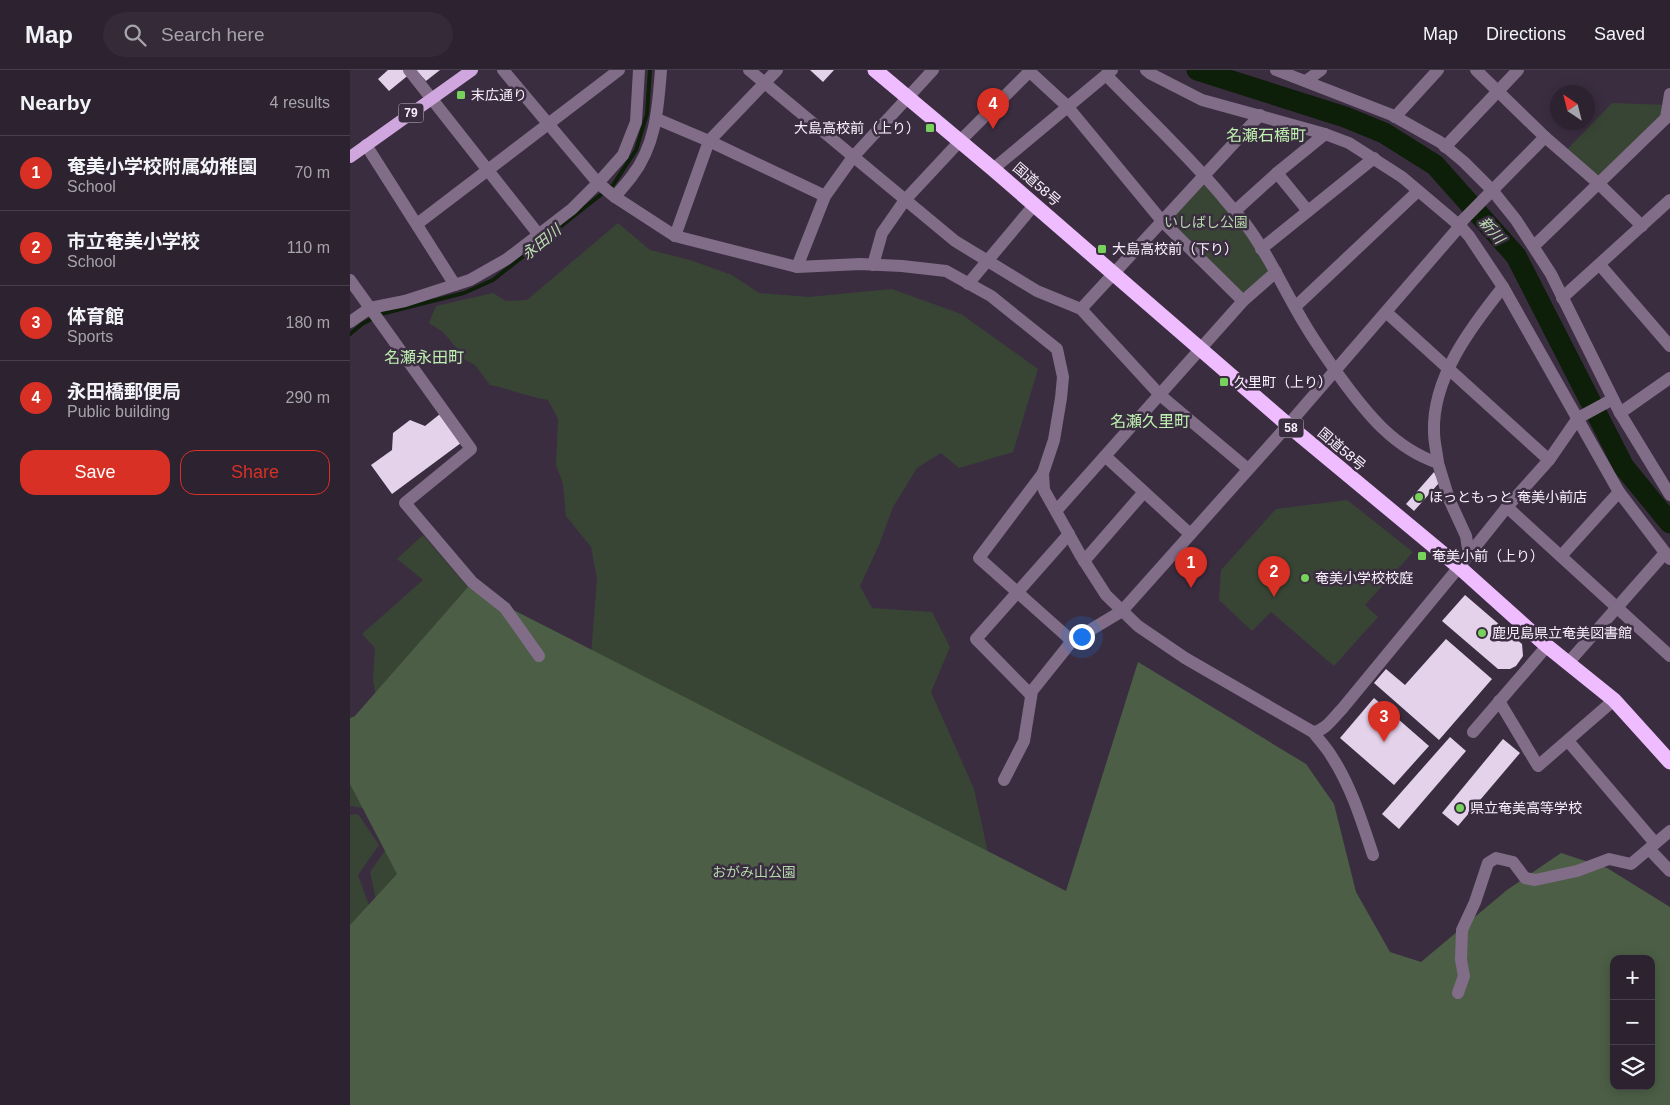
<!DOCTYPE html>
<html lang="en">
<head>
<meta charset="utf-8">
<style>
  :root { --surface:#2c2230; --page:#342a38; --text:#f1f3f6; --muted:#a6a4ab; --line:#483f4c; --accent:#d93025 }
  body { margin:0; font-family:Helvetica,"Noto Sans JP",sans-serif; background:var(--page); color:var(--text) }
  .controls { position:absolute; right:15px; bottom:15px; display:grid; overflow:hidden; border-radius:10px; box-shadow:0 2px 12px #0003 }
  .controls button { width:45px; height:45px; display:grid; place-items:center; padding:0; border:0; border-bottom:1px solid var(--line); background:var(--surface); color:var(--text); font:25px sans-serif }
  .compass { position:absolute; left:1200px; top:15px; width:45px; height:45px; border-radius:50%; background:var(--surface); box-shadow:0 2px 12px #0003; rotate:325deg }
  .you { position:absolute; left:731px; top:566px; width:18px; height:18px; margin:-12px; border:4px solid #fff; border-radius:50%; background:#1a73e8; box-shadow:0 0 0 8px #1a73e833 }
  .badge { display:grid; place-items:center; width:32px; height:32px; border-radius:50%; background:var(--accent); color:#fff; font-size:16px; font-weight:700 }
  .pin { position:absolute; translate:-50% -41px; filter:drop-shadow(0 1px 2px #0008) }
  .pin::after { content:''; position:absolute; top:26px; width:18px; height:15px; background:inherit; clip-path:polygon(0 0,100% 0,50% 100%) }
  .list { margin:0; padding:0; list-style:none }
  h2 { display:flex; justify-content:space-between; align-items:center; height:65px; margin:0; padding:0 20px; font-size:21px }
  h2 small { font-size:16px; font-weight:400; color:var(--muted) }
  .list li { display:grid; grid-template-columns:32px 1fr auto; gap:15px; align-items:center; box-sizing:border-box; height:75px; padding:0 20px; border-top:1px solid var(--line) }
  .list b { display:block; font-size:19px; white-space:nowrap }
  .list p { margin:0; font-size:16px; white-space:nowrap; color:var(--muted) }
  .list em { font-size:16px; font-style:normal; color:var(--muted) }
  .actions { display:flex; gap:10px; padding:15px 20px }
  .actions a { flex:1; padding:11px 0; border:1px solid var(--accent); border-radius:15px; text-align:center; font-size:18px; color:var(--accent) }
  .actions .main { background:var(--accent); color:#fff }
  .icon { flex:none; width:28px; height:28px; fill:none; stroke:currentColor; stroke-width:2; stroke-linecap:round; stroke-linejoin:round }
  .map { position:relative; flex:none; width:1320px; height:1035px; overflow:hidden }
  header { display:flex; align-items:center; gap:30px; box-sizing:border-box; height:70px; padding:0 25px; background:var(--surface); border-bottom:1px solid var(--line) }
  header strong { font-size:24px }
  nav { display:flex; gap:28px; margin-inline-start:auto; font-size:18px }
  .search { width:350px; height:45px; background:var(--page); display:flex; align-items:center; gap:12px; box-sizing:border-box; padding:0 18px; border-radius:28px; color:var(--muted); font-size:19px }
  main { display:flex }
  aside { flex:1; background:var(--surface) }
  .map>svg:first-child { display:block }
  .green { fill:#384534 }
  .forest { fill:#4c5f46; fill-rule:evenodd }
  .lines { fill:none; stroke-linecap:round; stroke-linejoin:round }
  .stream { stroke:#0d1e09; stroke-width:4 }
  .river { stroke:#0d1e09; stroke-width:21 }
  .building { fill:#e4d1ea }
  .minor { stroke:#816d88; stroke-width:12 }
  .major { stroke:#cfa6dd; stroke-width:12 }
  .highway { stroke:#eebcff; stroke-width:15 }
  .poi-dot { fill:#76d25a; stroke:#3b2d40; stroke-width:2 }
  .labels { text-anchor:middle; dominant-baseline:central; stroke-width:5; stroke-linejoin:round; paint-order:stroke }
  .shield { fill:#3b2d40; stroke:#c1b6c4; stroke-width:1 }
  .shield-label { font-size:12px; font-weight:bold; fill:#faf0fd }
  .poi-label { font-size:14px; fill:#faf0fd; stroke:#3b2d40; text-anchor:start }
  .street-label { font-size:14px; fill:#faf0fd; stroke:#3b2d40 }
  .park-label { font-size:14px; fill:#b3d9a9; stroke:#3b2d40 }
  .water-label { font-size:15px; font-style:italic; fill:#bbe0b1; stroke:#3b2d40 }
  .quarter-label { font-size:16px; fill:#bdefaf; stroke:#3b2d40 }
</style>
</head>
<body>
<header>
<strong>Map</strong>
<div class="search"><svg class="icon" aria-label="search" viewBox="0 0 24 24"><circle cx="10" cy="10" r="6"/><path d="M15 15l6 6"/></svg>Search here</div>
<nav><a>Map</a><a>Directions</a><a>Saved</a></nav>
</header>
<main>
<aside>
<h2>Nearby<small>4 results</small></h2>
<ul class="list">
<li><span class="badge">1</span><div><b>奄美小学校附属幼稚園</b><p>School</p></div><em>70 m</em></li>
<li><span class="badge">2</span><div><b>市立奄美小学校</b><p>School</p></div><em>110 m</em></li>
<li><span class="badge">3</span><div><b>体育館</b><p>Sports</p></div><em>180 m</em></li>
<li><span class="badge">4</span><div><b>永田橋郵便局</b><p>Public building</p></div><em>290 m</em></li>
</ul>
<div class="actions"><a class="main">Save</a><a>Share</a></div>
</aside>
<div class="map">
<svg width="1320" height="1035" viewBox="0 0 1320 1035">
  <rect width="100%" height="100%" fill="#3b2d40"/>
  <g class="green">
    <path d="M1262 33 1318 35 1316 48 1248 113 1214 83Z"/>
    <path d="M856 109 924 200 892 227 816 151Z"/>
    <path d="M268 153 300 180 340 190 382 205 409 223 459 227 542 219 611 244 688 299 663 382 609 398 591 383 567 398 543 437 529 475 510 516 522 538 582 542 600 577 581 622 624 719 640 792 0 1035V745L8 744 29 775 8 805 21 841 27 834 20 802 37 778 13 738 0 736V648L28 636 23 611 25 578 12 564 73 510 47 489 73 465 118 517 151 545 240 599 247 508 241 477 216 446 213 414 206 395 208 349 198 330C178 327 160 319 140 315L125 295 114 289 110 282 93 262 79 253 86 236 143 223 156 231 177 230Z"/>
    <path d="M997 430 1063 482 1015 535 1028 547 984 596 921 542 902 561 869 530 871 500 926 439Z"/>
  </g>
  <path class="forest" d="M118 517 716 821 788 592 956 694 984 734 1006 822 1040 882 1071 892 1157 820 1211 783 1257 798 1320 837V1035H0V855L47 804 0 714V648L4 647ZM1264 889H1301V1016H1264Z"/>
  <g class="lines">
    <path class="stream" d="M0 264 12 254 31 244 114 223 143 210 263 115 286 80 297 44 300 0"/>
    <path class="river" d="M847 0 995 47 1034 63 1085 95 1166 186 1274 397 1320 453"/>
  </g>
  <g class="building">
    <path d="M38 0H59L61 3 39 21 28 9Z"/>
    <path d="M66 0H90L76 11Z"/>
    <path d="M460 0H484L473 12Z"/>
    <path d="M95 340 115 370 42 424 21 395 42 380 43 363 60 350 75 356Z"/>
    <path d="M1084 402 1089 413 1064 441 1056 434Z"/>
    <path d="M1115 525 1172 574 1173 586 1166 596 1160 599H1148L1092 551Z"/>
    <path d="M1096 569 1142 609 1089 670 1024 613 1036 599 1055 615Z"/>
    <path d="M1024 628 1079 676 1044 715 990 668Z"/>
    <path d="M1100 667 1116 681 1049 759 1032 744Z"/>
    <path d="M1153 669 1170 683 1108 756 1092 743Z"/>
  </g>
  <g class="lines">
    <g class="minor">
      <path d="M59 0 189 165"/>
      <path d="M153 0 248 113 265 127 325 166 447 197 510 194 552 196 596 201 641 226 707 279 713 307 711 328 704 370 693 403 694 420 731 486 756 525 788 556 835 588 963 662C975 661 983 648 992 639L1109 497 1157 437 1199 390 1228 348 1263 329"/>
      <path d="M399 0 605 171 687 221 731 239 810 325 898 399"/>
      <path d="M678 0 717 36 812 151 893 231 706 441"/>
      <path d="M796 0 801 4 852 30 975 64 999 73 1052 107 1110 156 1119 166 1153 217 1269 422 1320 489"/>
      <path d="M926 0 1042 45 1090 72 1114 92 1142 120 1166 150 1201 204 1270 343 1320 425"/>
      <path d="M756 5C795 45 836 83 872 126 879 135 887 143 894 152 918 183 934 220 954 253 965 272 978 290 990 307 1017 344 1044 378 1088 393L1099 429 1116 466 1119 485"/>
      <path d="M956 11 971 0"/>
      <path d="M1045 47 1088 0"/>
      <path d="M1316 48 1320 24"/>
      <path d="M307 49 359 71 475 126"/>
      <path d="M1195 67 1248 113 1292 156"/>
      <path d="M16 75 105 215"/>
      <path d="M1095 77 1168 0"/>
      <path d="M643 99 762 0"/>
      <path d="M927 103 958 141"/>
      <path d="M265 127C270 120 277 113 282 106 306 75 308 38 311 0"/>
      <path d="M885 141 927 103 975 64"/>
      <path d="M67 154 269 0"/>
      <path d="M325 166 359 71 427 0"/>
      <path d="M1184 176 1316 48 1320 42"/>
      <path d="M911 179 1024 88"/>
      <path d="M523 195 532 163 555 130 610 71 681 0"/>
      <path d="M1250 195 1320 276"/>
      <path d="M447 197 475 126 503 87 583 0"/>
      <path d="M0 210 121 379 55 433 122 512 155 538 189 586"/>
      <path d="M618 214 685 134"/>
      <path d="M1212 228 1320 130"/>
      <path d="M893 231 926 202"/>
      <path d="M945 237 1068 121"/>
      <path d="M731 239 910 45"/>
      <path d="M1036 242 1199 390"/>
      <path d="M0 252 20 238 55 231 120 210 157 189 222 139 248 113 273 85 286 52 289 0"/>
      <path d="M1270 343 1320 308"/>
      <path d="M755 386 840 464"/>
      <path d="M1088 393C1087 383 1084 372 1084 362 1082 308 1121 257 1153 217"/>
      <path d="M693 403 629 488 722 571"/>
      <path d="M1157 437 1320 586"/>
      <path d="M1211 486 1269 422"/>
      <path d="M734 491 794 422"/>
      <path d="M1218 593 1315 483"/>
      <path d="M681 625 626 569 719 464"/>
      <path d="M1149 631 1188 696 1264 630"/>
      <path d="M963 662C969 670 977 678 982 687 1001 716 1012 752 1023 785"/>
      <path d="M1123 662 1197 576"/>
      <path d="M1218 671 1305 773"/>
      <path d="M654 710 674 671 682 621 722 571 772 541 938 355 1110 156 1113 150 1195 67 1126 0"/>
      <path d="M1299 779 1320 801"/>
      <path d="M1108 923 1114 906 1111 890 1112 860 1125 832 1138 793 1146 788 1163 792 1175 808 1185 810 1227 801 1259 789 1281 794 1320 761"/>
    </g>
    <path class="major" d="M0 87 122 0"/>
    <path class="highway" d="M525 0 643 99 938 355 1109 497 1197 576 1264 630 1320 692"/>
  </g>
  <g class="poi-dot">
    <rect x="106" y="20" width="10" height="10" rx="2.5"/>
    <rect x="575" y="53" width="10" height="10" rx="2.5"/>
    <rect x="747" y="174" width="10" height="10" rx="2.5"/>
    <rect x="869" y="307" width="10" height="10" rx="2.5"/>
    <circle cx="1069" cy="427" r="5"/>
    <rect x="1067" y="481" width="10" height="10" rx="2.5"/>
    <circle cx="955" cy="508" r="5"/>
    <circle cx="1132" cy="563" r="5"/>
    <circle cx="1110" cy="738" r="5"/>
  </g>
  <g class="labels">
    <g class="shield">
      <rect x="48.5" y="33.5" width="25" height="19" rx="4"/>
      <rect x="928.5" y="348.5" width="25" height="19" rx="4"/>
    </g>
    <g class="shield-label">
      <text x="61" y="43">79</text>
      <text x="941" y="358">58</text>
    </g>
    <g class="poi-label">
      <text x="121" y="25">末広通り</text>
      <text x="570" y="58" text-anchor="end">大島高校前（上り）</text>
      <text x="762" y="179">大島高校前（下り）</text>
      <text x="884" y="312">久里町（上り）</text>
      <text x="1079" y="427">ほっともっと 奄美小前店</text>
      <text x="1082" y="486">奄美小前（上り）</text>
      <text x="965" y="508">奄美小学校校庭</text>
      <text x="1142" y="563">鹿児島県立奄美図書館</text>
      <text x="1120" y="738">県立奄美高等学校</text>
    </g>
    <g class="street-label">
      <text transform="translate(687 114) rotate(41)">国道58号</text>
      <text transform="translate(992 379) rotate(40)">国道58号</text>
    </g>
    <g class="park-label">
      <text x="856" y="152">いしばし公園</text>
      <text x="404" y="802">おがみ山公園</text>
    </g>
    <g class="water-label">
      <text transform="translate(1142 160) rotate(49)">新川</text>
      <text transform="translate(191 172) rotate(-39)">永田川</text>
    </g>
    <g class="quarter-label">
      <text x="916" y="65">名瀬石橋町</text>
      <text x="74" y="287">名瀬永田町</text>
      <text x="800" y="351">名瀬久里町</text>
    </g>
  </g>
</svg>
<div class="controls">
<button>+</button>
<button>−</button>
<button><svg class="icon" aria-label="layers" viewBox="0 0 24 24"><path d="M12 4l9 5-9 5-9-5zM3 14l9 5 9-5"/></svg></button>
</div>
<svg class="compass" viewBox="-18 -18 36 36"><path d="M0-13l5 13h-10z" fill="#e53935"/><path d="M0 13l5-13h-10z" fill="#a6a4ab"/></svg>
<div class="you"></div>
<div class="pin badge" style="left:841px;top:518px">1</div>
<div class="pin badge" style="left:924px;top:527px">2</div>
<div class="pin badge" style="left:1034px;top:672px">3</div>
<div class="pin badge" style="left:643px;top:59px">4</div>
</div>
</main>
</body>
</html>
